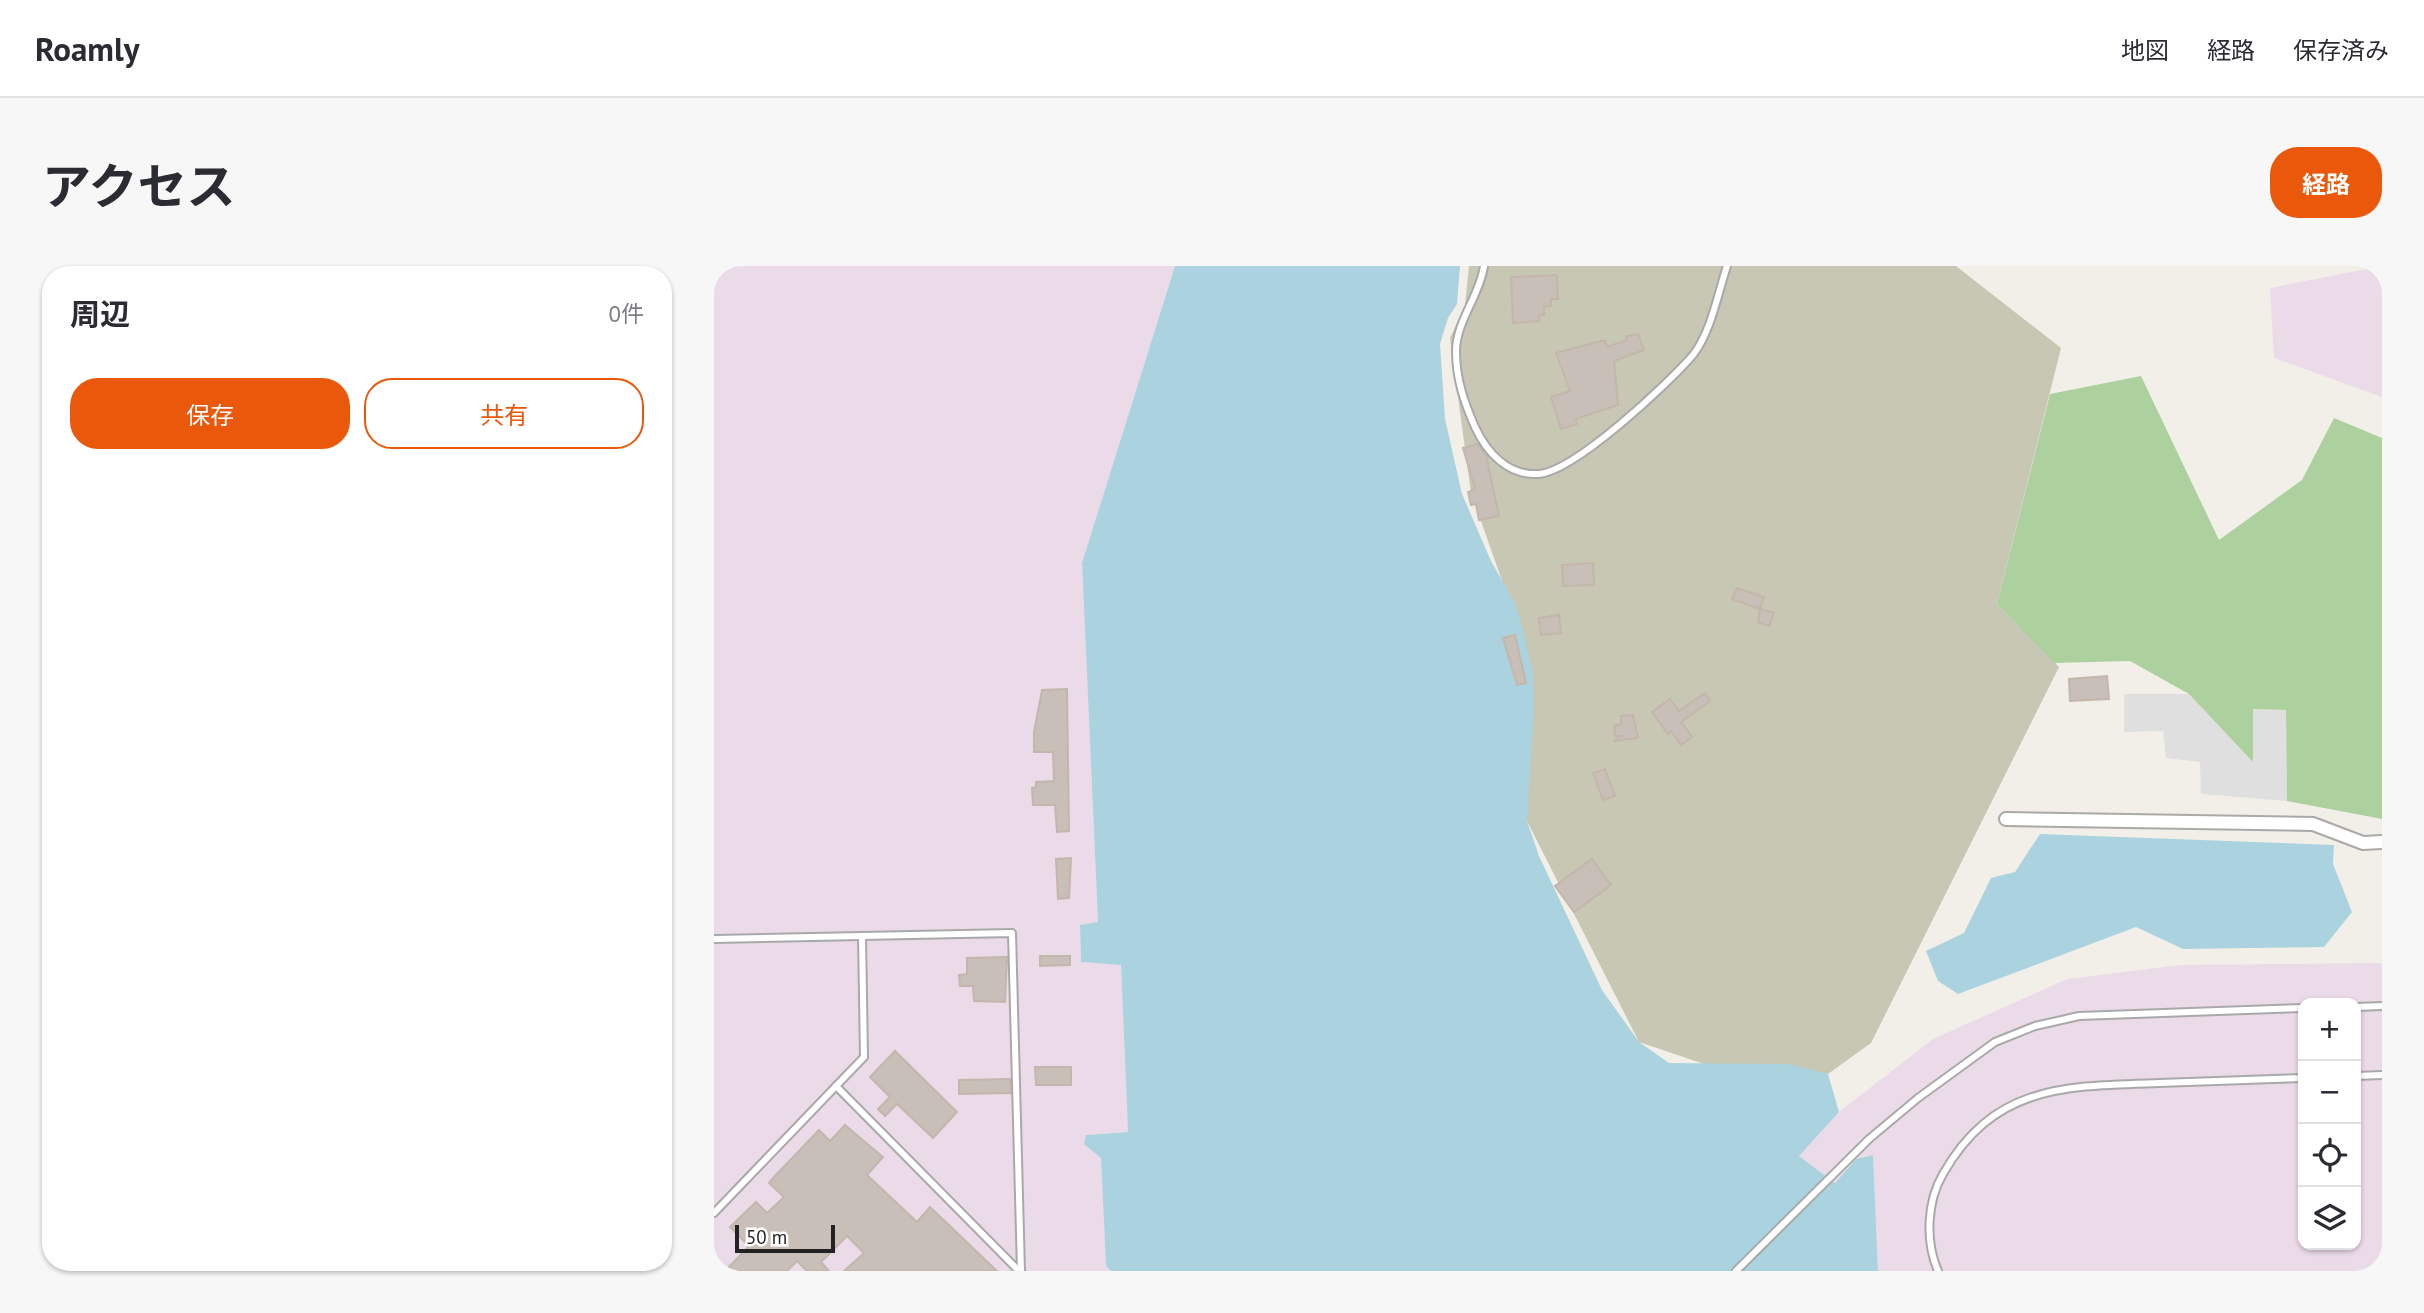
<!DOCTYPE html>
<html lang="ja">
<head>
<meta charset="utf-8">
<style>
  :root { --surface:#fff; --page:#f7f7f7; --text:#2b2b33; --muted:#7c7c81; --line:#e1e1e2; --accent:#ea580c }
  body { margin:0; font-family:"PT Sans","Noto Sans JP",sans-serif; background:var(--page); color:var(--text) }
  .controls { position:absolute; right:21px; bottom:21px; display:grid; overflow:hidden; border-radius:14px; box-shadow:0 2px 5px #0004 }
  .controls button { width:63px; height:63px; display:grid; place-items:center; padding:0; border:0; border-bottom:2px solid var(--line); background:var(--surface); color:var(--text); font:35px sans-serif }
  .scale { position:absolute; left:21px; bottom:18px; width:100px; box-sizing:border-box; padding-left:7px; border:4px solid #222; border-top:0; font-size:19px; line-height:24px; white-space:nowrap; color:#222; -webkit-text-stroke:5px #fff; paint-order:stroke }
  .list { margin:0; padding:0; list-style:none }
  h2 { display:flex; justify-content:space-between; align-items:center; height:91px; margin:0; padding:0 28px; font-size:30px }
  h2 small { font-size:23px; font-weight:400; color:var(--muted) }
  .actions { display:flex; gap:14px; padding:21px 28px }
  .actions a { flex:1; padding:16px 0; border:2px solid var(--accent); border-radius:28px; text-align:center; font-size:24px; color:var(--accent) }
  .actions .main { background:var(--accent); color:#fff }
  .icon { flex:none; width:38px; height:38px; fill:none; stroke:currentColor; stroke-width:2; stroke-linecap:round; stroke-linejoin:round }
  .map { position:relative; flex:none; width:1668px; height:1005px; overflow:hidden; border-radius:28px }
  header { display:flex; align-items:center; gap:42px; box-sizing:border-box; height:98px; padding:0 35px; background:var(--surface); border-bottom:2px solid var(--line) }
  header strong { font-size:33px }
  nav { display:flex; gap:38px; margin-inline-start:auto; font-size:24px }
  .intro { display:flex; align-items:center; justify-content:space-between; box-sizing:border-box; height:168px; padding:0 42px }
  h1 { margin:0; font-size:49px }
  .button { padding:18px 32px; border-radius:28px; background:var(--accent); color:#fff; font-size:24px; font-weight:700 }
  main { display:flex; gap:42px; padding:0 42px }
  aside { flex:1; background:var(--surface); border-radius:28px; box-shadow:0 2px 5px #0004 }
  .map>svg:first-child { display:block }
  .residential { fill:#e0dfdf }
  .industrial { fill:#ebdbe8; fill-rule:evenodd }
  .construction { fill:#c7c7b4 }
  .forest { fill:#add19e }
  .water { fill:#aad3df }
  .building { fill:#c7bfb8; stroke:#c4b6ab; stroke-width:2 }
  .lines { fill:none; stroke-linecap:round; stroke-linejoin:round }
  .service-casing { stroke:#a9a9a9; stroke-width:10 }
  .minor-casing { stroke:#a9a9a9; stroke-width:16 }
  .service { stroke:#fff; stroke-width:6 }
  .minor { stroke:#fff; stroke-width:12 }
</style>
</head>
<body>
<header>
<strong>Roamly</strong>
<nav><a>地図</a><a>経路</a><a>保存済み</a></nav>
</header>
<div class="intro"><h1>アクセス</h1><a class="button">経路</a></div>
<main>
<aside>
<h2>周辺<small>0件</small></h2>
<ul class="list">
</ul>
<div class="actions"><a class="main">保存</a><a>共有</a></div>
</aside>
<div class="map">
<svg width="1668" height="1005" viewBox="0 0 1668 1005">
  <rect width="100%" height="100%" fill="#f2efe9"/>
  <path class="residential" d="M1410 428H1475L1539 495V443L1572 444 1573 535 1487 528 1486 496 1452 492 1449 465 1410 466Z"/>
  <g class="industrial">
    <path d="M0 0H461L368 297 384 657 366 659 367 696 407 699 414 866 372 869 387 892 392 1000 397 1005H0Z"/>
    <path d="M1668 0V131L1560 92 1556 22Z"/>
    <path d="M1668 697V1005H1164L1159 889 1142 893 1121 917 1085 890 1125 846 1219 773 1353 713 1466 699ZM1589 737H1642V979H1589Z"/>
  </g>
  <path class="construction" d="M755 0H1242L1347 82 1283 338 1345 401 1157 777 1114 808 993 799 925 776 813 555 815 391 757 227 736 72 751 40Z"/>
  <path class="forest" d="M1427 110 1505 274 1588 214 1620 152 1668 172V553L1573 535 1572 444 1539 443V496L1475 428 1416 395 1340 397 1283 338 1336 128Z"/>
  <g class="water">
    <path d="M461 0H746L743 38 734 52 726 78 731 153 748 228 777 295 802 339 811 373 819 408 820 439 813 555 825 590 888 724 925 776 955 797 1073 798 1114 808 1125 846 1085 890 1121 917 1142 893 1159 889 1164 1005H397L392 1000 387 892 370 878 372 869 414 866 407 699 367 696 366 659 384 656 368 297Z"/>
    <path d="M1326 568 1620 579 1619 598 1638 646 1610 681 1469 683 1422 661 1244 728 1224 715 1212 685 1250 667 1277 612 1301 606Z"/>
  </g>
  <g class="building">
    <path d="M843 9 844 33H837V40L830 41V49H825V55L799 57 797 11Z"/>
    <path d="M924 68 930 84 900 95 904 139 861 153 863 158 847 163 837 131 856 125 842 87 887 75H891L893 81 913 74 912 70Z"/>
    <path d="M764 178 772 189 785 250 765 254 762 238 757 239 754 226 761 223 749 182Z"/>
    <path d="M879 297 880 319 849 320 848 299Z"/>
    <path d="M1023 322 1050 331 1046 343 1060 347 1055 360 1044 356 1046 343 1018 333Z"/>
    <path d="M845 349 847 367 827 369 825 352Z"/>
    <path d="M801 369 812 417 803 419 789 372Z"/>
    <path d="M1393 410 1395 433 1356 435 1355 413Z"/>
    <path d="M353 423 355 565 343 566 341 539H319L318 522 322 521V516L340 515 339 486H320V466L328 424Z"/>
    <path d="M991 427 996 435 967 456 978 471 967 479 957 465 954 468 938 446 956 433 965 445Z"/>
    <path d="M919 449 924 472 900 475 907 470H901L900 460 907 458V450Z"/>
    <path d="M891 503 901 530 889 534 879 507Z"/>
    <path d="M357 592 355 632 344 633 342 593Z"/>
    <path d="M878 593 897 619 860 646 841 620Z"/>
    <path d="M326 690H356V699L326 700Z"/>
    <path d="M293 691 291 736 260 735 259 720H246L245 709 253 708V692Z"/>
    <path d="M181 785 243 846 219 872 183 838 171 850 164 843 176 831 156 811Z"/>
    <path d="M321 801H357V819H322Z"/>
    <path d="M296 813 297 827 245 828V814Z"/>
    <path d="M131 859 169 891 153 909 203 956 216 941 283 1005H130L150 987 133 970 107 996 115 1005H93L83 995 73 1005H11L35 980 16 961 42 936 53 947 70 931 55 917 60 911 105 864 116 875Z"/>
  </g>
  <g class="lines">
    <g class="service-casing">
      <g id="service">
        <path d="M770 0C766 29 742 56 742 85 742 113 750 136 761 161 773 187 794 210 825 208 861 205 954 118 979 89 997 66 1004 27 1013 0"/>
        <path d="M0 673 298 667 307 1005"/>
        <path d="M1642 741 1668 740"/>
        <path d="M1642 810 1668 809"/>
        <path d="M122 820 305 1005"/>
        <path d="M0 947 150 791 148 670"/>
        <path d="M1022 1005 1155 873 1204 832 1281 776 1321 760 1365 750 1589 742"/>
        <path d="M1224 1005C1211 975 1213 935 1229 908 1280 818 1353 820 1445 817 1493 815 1541 814 1589 812"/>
      </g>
    </g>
    <g class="minor-casing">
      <path id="minor" d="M1292 553 1599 558 1649 577 1668 576"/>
    </g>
    <use href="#service" class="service"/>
    <use href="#minor" class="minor"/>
  </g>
</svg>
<div class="controls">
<button>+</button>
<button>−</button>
<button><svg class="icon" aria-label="locate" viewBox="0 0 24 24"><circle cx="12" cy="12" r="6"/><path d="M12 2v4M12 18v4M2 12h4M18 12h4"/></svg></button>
<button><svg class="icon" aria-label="layers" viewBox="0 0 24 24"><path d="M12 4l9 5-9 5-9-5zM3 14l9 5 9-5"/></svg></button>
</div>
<div class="scale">50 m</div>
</div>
</main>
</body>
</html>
